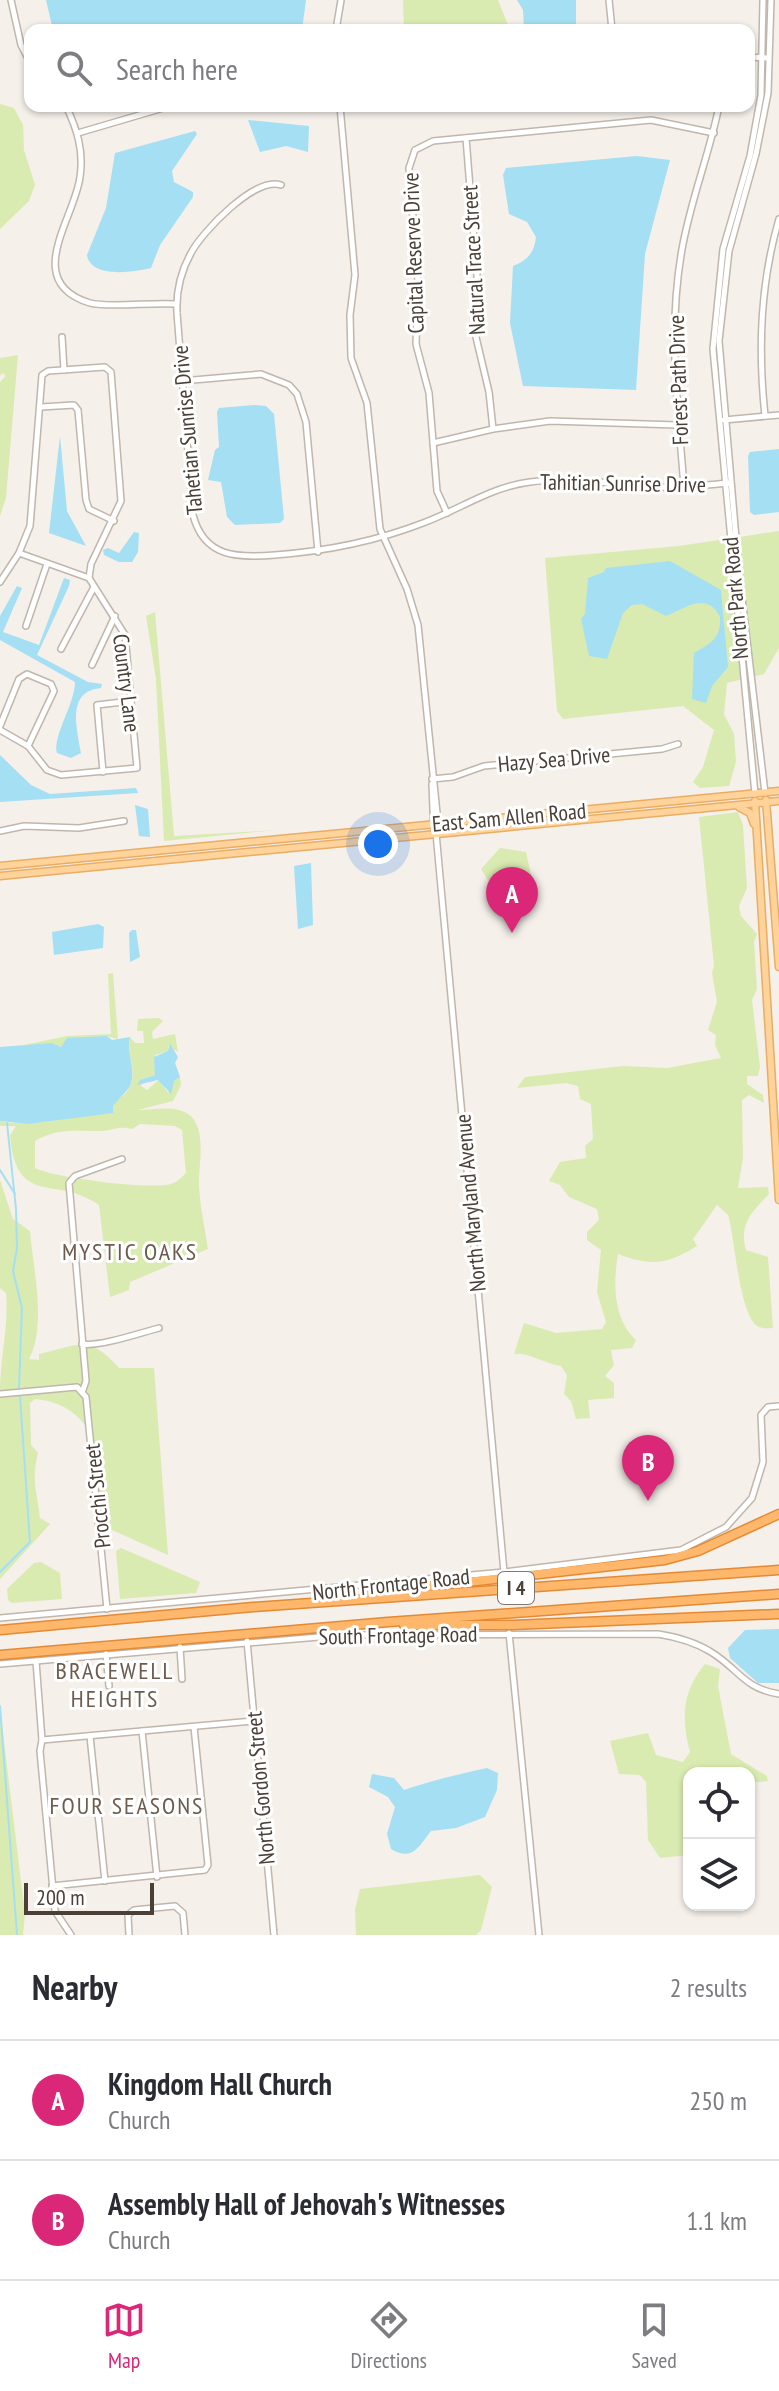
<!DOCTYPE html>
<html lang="en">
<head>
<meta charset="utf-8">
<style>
  :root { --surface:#fff; --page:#f2f2f3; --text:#2b2b33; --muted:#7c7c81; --line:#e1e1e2; --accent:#db2777 }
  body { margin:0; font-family:"PT Sans Narrow",sans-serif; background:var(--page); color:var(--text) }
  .controls { position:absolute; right:24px; bottom:24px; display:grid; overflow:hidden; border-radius:16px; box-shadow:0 2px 6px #0004 }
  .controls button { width:72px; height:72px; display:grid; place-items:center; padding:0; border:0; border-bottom:2px solid var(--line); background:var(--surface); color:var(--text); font:40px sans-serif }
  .scale { position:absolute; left:24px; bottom:20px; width:130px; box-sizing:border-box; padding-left:8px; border:4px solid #4a4037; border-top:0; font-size:22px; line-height:28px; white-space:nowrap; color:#4a4037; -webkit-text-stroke:6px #fff; paint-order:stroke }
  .you { position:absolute; left:378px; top:844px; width:28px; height:28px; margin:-20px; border:6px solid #fff; border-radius:50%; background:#1a73e8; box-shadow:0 0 0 12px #1a73e833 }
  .badge { display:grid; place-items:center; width:52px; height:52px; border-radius:50%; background:var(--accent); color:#fff; font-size:26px; font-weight:700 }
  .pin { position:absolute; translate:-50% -66px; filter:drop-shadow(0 2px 4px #0008) }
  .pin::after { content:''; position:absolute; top:42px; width:28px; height:24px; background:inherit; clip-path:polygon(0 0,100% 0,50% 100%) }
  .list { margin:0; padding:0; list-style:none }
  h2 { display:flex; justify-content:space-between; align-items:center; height:104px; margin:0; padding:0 32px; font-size:34px }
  h2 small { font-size:26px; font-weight:400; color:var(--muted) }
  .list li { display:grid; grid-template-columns:52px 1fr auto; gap:24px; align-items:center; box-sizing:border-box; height:120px; padding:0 32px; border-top:2px solid var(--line) }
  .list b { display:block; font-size:30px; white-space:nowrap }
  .list p { margin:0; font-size:26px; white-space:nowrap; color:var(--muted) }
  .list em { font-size:26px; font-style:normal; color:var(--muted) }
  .icon { flex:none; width:44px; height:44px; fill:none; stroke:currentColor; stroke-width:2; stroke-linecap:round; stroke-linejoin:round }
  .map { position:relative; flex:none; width:779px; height:1935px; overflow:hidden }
  .search { position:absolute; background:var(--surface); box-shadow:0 2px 6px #0004; left:24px; right:24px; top:24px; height:88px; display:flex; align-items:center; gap:20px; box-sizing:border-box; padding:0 28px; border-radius:16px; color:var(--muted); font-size:30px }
  .sheet { height:344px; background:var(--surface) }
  nav { display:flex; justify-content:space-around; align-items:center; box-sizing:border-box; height:112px; border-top:2px solid var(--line); background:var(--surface); font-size:22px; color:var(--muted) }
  nav a { display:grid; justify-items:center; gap:4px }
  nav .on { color:var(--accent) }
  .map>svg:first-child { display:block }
  .green { fill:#d9ebb1; fill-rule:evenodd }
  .water { fill:#a5dff3 }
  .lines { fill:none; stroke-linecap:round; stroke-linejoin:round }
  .stream { stroke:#a5dff3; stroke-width:2 }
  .minor-casing { stroke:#c1b6ac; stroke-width:8 }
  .major-casing { stroke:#e9ad64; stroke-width:9 }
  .highway-casing { stroke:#e48a35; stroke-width:11 }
  .minor { stroke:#fff; stroke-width:5 }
  .major { stroke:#ffd399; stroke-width:6 }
  .highway { stroke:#ffb86b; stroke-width:8 }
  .labels { text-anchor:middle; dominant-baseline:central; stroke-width:6; stroke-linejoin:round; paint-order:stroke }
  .shield { fill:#fff; stroke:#807973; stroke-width:2 }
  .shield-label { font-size:20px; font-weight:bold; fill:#4a4037 }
  .street-label { font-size:22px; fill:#4a4037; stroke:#fff }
  .neighbourhood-label { font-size:24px; letter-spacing:2px; fill:#6d5c4e; stroke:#fff }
</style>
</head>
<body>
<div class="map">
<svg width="779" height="1935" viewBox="0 0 779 1935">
  <rect width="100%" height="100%" fill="#f5f0ea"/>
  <g class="green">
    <path d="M403 0H498L510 30H404Z"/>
    <path d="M0 104 14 108 23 125 24 150 35 185 29 201 0 229Z"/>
    <path d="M18 355 6 498 0 516V382L5 377 4 373 0 375V358Z"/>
    <path d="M779 531V648L764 674 727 683 724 714 734 734 736 762 729 786 700 788 693 782 703 767 714 730 683 706 563 719 557 711 545 558 679 546Z"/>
    <path d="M155 612 174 836 278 830 164 841 156 679 146 616Z"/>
    <path d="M738 812 743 825 747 888 739 906 741 916 757 934 754 942 757 989 752 1000 760 1067 758 1076H747V1084L763 1095 764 1103 749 1095 742 1100 743 1158 738 1188 768 1187 769 1194C751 1213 739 1224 746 1250L768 1257 773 1328C768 1328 763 1329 759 1327 739 1318 735 1236 728 1215L717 1205 693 1239 697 1246C667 1264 653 1267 618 1254 613 1283 613 1319 636 1340L632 1348 611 1350 614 1365 605 1376 614 1383V1398L588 1400 590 1418 576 1419 571 1401 564 1394 567 1375 561 1366C544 1364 530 1352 514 1354L524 1323 556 1333 602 1329 606 1322 597 1292 601 1250 587 1240V1232L599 1220 597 1209 569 1197 560 1185 549 1181 560 1162 586 1158 585 1146 593 1139 591 1104 580 1099 578 1086 566 1083 517 1088 525 1077 623 1066 667 1068 721 1058 715 1045 716 1035 708 1030 717 1002 712 973 714 966 699 817Z"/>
    <path d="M500 848 526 852 533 884 527 888 491 885 481 869Z"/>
    <path d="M113 973 118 1039 106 1036 58 1047 24 1045 67 1036 111 1034 108 974Z"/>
    <path d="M159 1018 163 1021 152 1032 153 1039 175 1034 178 1052 168 1046 169 1051 155 1055V1075L142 1079 139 1085 144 1081 141 1086 147 1090 159 1080 168 1093 174 1081 180 1077 181 1085 173 1101 138 1110C154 1110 173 1105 188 1114 208 1127 198 1167 199 1186 200 1207 205 1228 208 1249L130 1282 129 1290 110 1297 99 1205C56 1174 16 1209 10 1135L16 1126H0V1121C29 1129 111 1115 128 1090 139 1074 126 1055 130 1037L135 1043H144L143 1031H137L138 1019ZM140 1124 175 1126 182 1130 186 1173C182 1177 177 1182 171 1184 151 1190 55 1178 35 1168V1141C56 1128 76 1131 100 1131 112 1131 118 1125 132 1129Z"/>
    <path d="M0 1180 13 1219 30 1231C33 1268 47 1326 29 1359L39 1360V1354C80 1345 88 1334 119 1368H154L168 1555 103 1526 89 1397 85 1389 76 1384 0 1392C0 1358 9 1326 6 1293L0 1288Z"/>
    <path d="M76 1390 84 1398 87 1427C73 1409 57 1401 35 1399L30 1403 31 1445 38 1453C31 1480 37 1491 40 1518L50 1524 0 1579V1397Z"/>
    <path d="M121 1548 200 1582 196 1593 120 1599 116 1551Z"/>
    <path d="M41 1562 60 1573 62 1599 12 1603 8 1600 7 1589 34 1563Z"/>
    <path d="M705 1664 720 1669 718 1686 731 1754 767 1776 768 1781 749 1783V1773H689V1855L660 1858 648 1840 646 1782 640 1775 619 1774 610 1741 648 1733 656 1755 683 1762 690 1752C681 1719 682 1691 705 1664Z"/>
    <path d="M0 1709 25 1914 23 1935H0Z"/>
    <path d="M480 1875 492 1887 481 1930 476 1935H356L355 1909 360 1889Z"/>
  </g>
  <g class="water">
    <path d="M46 0H306L302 30H53Z"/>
    <path d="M517 0H576V30H524L523 10Z"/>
    <path d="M248 120 309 126 308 152 286 146 260 152Z"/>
    <path d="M195 131 197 134 172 171 174 182 193 192V197L160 245 151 268C134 272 91 279 87 255L106 208 115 153Z"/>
    <path d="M637 156 670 160 645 254 636 390 523 386 510 323 513 266C528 260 534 253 536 237L527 222 509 214 503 175 506 168Z"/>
    <path d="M254 405 266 406 274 414 284 519 280 523 235 525 227 517 221 482 208 480 215 450 219 447 217 412 219 408Z"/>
    <path d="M60 436 67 511 86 546 49 533Z"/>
    <path d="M779 449V512L754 515 750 512 748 456 750 452Z"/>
    <path d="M134 532 139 533 138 552 132 562H119L104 555 103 550 108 548 119 553Z"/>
    <path d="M670 561 721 590 728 667 712 686 706 703 692 699 694 653C711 643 721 639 720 617 707 591 686 608 666 616L642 604 632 605 623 613 607 659 589 656 581 619 585 614 588 578 604 572 606 568Z"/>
    <path d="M64 578 70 580 69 586 37 655 88 682 102 684 101 688C66 691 77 728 81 753L71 758 57 753C52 737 75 704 75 682L0 640V616L17 586 22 588 3 632 39 645Z"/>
    <path d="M0 755 31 785 50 794 136 788 138 793 0 802Z"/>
    <path d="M135 805 148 809 150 837 139 836Z"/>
    <path d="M311 863 313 925 298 929 294 866Z"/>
    <path d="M98 924 104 927 103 948 54 955 52 932Z"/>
    <path d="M132 930H136L140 957 130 962 129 933Z"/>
    <path d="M107 1036 112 1040 130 1037C126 1054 137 1070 130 1086 126 1093 118 1099 113 1106V1113L28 1124 0 1121V1047L52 1043 61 1047 67 1038Z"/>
    <path d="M170 1044 178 1057 175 1063 180 1077 174 1081 171 1094 158 1080 137 1085 140 1080 155 1075 154 1057 168 1051Z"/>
    <path d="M779 1629V1683H758L730 1658 728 1648 745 1630Z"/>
    <path d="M487 1768 498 1773 497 1790 485 1817 456 1828 431 1831C419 1846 413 1862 391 1849L387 1834 395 1807 388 1797 369 1787 372 1774 394 1778 404 1790C430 1781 459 1774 487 1768Z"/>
  </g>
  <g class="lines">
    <g class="stream">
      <path d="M7 1123 16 1209 17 1248 13 1271 22 1308 19 1389"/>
      <path d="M0 1170 15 1194"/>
      <path d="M0 1572 30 1542 20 1396"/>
      <path d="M0 1706 17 1935"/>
    </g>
    <g class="minor-casing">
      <g id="minor">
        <path d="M11 0 21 45 30 62"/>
        <path d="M609 0 612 30"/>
        <path d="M336 30 341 0"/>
        <path d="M749 57 768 58"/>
        <path d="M66 106C77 129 84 151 80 177 75 218 21 282 90 303 108 308 153 302 176 304"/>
        <path d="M340 106 355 275 350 315 351 358 367 403 380 529 407 589 418 625 439 833"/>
        <path d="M78 133 170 106"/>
        <path d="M466 138 478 288 475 333 489 392 493 429"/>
        <path d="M281 185C255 176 202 232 191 253 181 271 176 293 177 313L193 515C204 558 238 558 275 555 327 551 374 542 423 523 459 510 490 487 530 482 572 476 616 485 658 487 682 488 706 485 730 483"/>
        <path d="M62 337 64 370"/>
        <path d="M182 381 261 374 289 385 297 394 306 422 318 552"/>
        <path d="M41 407 74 405 78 410 86 500 89 509 114 521"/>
        <path d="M765 416C758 349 760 285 779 219"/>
        <path d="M724 420 779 415"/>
        <path d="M433 443 493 429 550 421 677 425"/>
        <path d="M684 487C678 408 668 334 681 255 689 204 709 156 719 106"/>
        <path d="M447 513 437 491 429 393 416 344 418 281 409 168 415 150 433 141 651 120 714 133"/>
        <path d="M19 553 89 578"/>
        <path d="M0 582 19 553 30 526 42 375 48 371 105 367 111 372 121 501 91 564 89 578 125 635 137 768 61 775 47 770 28 746 0 730"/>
        <path d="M26 626 47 564"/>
        <path d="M61 649 94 587"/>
        <path d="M92 665 115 616"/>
        <path d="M0 726 19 679 27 674 51 684 54 691 28 746"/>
        <path d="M103 772 97 705 131 701"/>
        <path d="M432 779 453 777 484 766 662 749 678 744"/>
        <path d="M432 784 434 834"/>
        <path d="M765 793 739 573 719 341 729 251 756 154 768 93 771 0"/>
        <path d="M755 794 713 349 723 249 750 156 761 95 763 0"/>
        <path d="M0 831 24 826 79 828 124 821"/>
        <path d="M436 833 504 1572"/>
        <path d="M82 1344C99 1347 140 1333 159 1328"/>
        <path d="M83 1390 86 1381 69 1183 75 1176 122 1159"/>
        <path d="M0 1394 77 1387 86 1397 107 1609"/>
        <path d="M0 1618 504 1572 681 1550 726 1527 752 1498 763 1462 761 1415 768 1407 779 1406"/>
        <path d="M509 1633 539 1935"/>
        <path d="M247 1641 274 1935"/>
        <path d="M180 1647 182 1679"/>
        <path d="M106 1654 109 1686"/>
        <path d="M36 1661 42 1740 40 1751 55 1911 71 1935"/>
        <path d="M0 1664 343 1635 658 1634C677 1637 695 1642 711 1652 740 1670 743 1688 779 1694"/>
        <path d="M142 1731 157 1877"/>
        <path d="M90 1736 105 1881"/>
        <path d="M42 1740 253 1721"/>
        <path d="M52 1886 205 1870 208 1865 194 1727"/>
        <path d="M129 1935 128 1915 134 1910 175 1906 183 1913 185 1935"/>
      </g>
    </g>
    <g class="major-casing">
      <g id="major">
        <path d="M766 800 779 967"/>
        <path d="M755 801 779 1200"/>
        <path d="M739 807 750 813 754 824"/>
        <path d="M0 866 779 791"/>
        <path d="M0 876 779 801"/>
      </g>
    </g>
    <g class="highway-casing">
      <g id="highway">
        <path d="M369 1593 665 1560 698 1551 779 1514"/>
        <path d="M404 1625H512L779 1614"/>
        <path d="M0 1630 253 1607 779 1570"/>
        <path d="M0 1655 388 1622 779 1594"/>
      </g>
    </g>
    <use href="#minor" class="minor"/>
    <use href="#major" class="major"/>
    <use href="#highway" class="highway"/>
  </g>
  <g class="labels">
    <rect class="shield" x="498" y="1572" width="36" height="32" rx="6"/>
    <g class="shield-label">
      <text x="516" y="1588">I 4</text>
    </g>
    <g class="street-label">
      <text transform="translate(413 253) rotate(-92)">Capital Reserve Drive</text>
      <text transform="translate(473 260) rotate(-93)">Natural Trace Street</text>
      <text transform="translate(678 380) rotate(-92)">Forest Path Drive</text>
      <text transform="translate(187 430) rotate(-95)">Tahetian Sunrise Drive</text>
      <text transform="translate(623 483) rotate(1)">Tahitian Sunrise Drive</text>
      <text transform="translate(735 598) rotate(-95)">North Park Road</text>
      <text transform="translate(127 683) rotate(83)">Country Lane</text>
      <text transform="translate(554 759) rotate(-5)">Hazy Sea Drive</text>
      <text transform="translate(509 817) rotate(-5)">East Sam Allen Road</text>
      <text transform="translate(470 1203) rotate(-95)">North Maryland Avenue</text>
      <text transform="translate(97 1496) rotate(-96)">Procchi Street</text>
      <text transform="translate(391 1584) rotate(-6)">North Frontage Road</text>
      <text transform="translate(398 1635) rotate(-1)">South Frontage Road</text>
      <text transform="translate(260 1788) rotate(-95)">North Gordon Street</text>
    </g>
    <g class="neighbourhood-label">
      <text x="130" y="1251">MYSTIC OAKS</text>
      <text x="115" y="1670">BRACEWELL<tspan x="115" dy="28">HEIGHTS</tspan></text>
      <text x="127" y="1805">FOUR SEASONS</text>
    </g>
  </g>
</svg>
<div class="controls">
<button><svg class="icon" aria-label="locate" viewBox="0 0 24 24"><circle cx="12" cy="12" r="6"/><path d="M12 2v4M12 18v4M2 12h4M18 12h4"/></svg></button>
<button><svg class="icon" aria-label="layers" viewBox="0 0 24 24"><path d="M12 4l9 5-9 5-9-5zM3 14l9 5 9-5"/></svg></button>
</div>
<div class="scale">200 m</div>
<div class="you"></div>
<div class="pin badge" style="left:512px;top:933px">A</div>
<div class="pin badge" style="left:648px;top:1501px">B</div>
<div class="search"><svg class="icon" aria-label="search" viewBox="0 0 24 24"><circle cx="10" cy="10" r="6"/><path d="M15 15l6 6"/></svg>Search here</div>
</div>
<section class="sheet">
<h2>Nearby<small>2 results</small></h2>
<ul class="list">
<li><span class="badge">A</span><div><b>Kingdom Hall Church</b><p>Church</p></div><em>250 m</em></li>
<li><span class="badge">B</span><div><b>Assembly Hall of Jehovah's Witnesses</b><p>Church</p></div><em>1.1 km</em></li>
</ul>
</section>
<nav>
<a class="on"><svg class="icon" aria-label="map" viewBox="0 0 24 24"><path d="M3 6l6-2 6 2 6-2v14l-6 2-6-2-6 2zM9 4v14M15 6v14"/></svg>Map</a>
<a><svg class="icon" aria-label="directions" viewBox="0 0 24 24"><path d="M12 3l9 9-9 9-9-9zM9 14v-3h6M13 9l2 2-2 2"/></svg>Directions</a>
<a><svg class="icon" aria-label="saved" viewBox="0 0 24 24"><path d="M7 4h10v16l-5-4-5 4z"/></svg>Saved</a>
</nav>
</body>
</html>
